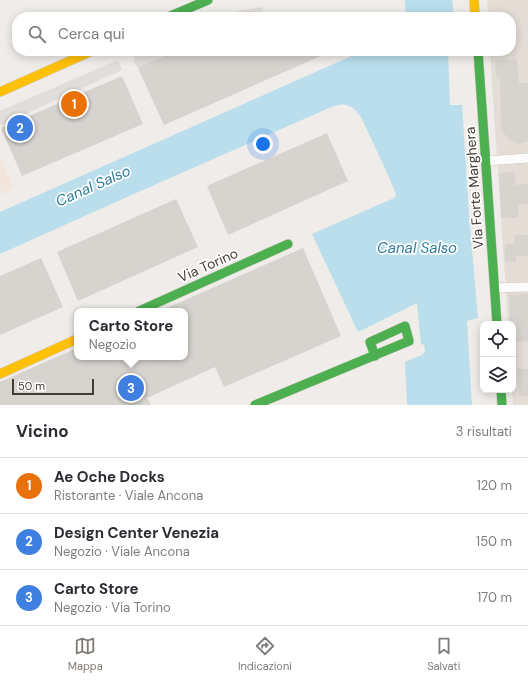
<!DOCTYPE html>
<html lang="it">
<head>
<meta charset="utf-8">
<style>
  :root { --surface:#fff; --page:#f7f7f7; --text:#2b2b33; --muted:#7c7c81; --line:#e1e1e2; --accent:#807a74 }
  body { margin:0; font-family:"DM Sans",sans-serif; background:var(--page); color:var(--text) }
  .controls { position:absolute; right:12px; bottom:12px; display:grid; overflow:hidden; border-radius:8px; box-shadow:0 2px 10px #0003 }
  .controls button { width:36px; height:36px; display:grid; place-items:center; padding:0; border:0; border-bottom:1px solid var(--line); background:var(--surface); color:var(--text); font:20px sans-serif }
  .scale { position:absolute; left:12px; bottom:10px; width:82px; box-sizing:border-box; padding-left:4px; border:2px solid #453d35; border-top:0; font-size:11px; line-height:14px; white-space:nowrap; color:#453d35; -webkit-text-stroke:3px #fff; paint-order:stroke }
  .you { position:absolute; left:263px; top:144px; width:14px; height:14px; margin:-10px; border:3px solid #fff; border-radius:50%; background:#1a73e8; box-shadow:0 0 0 6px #1a73e833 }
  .badge { display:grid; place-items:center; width:26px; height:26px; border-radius:50%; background:var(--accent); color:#fff; font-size:13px; font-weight:700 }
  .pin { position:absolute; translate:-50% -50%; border:2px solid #fff; box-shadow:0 1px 4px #0006 }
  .popup { position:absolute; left:74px; top:308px; width:114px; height:52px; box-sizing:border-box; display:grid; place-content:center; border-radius:8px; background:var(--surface); filter:drop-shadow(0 1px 3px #0005); font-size:13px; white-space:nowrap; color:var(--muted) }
  .popup b { font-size:15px; color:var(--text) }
  .popup::after { content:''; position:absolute; left:50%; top:100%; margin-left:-8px; border:8px solid transparent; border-top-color:var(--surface) }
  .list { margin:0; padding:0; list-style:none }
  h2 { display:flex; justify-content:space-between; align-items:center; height:52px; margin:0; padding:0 16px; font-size:17px }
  h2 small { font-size:13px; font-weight:400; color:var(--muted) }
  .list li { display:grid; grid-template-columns:26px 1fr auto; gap:12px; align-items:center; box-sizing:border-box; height:56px; padding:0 16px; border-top:1px solid var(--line) }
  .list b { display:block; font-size:15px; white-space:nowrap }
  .list p { margin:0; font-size:13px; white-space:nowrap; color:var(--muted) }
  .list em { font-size:13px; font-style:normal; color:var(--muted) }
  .icon { flex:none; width:22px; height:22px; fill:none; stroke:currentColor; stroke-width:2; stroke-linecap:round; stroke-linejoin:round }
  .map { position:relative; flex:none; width:528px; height:405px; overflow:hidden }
  .search { position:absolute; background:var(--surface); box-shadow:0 2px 10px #0003; left:12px; right:12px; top:12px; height:44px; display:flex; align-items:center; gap:10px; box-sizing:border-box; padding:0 14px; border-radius:16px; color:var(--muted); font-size:15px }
  .sheet { height:220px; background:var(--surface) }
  nav { display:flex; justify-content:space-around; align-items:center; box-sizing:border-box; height:56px; border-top:1px solid var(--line); background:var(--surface); font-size:11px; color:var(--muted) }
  nav a { display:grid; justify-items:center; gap:2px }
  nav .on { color:var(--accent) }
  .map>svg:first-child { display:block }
  .residential { fill:#e3ddd6 }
  .commercial { fill:#f2e6dc }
  .parking { fill:#e1ddda }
  .water { fill:#badeec }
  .building { fill:#d7d4d0 }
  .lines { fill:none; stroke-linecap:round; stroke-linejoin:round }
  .street-casing { stroke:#ccc8c5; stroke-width:10 }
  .fast-casing { stroke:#cec8c0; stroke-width:10 }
  .slow-casing { stroke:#cec8c0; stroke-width:10 }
  .street { stroke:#fdfcfc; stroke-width:9 }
  .fast { stroke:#4caf50; stroke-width:9 }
  .slow { stroke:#ffc107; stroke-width:9 }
  .labels { text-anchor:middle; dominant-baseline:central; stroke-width:3.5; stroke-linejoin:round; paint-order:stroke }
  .street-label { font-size:14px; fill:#453d35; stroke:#fff }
  .water-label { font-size:15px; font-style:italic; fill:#2f7c9d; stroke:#fff }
</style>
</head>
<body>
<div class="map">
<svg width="528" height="405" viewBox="0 0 528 405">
  <rect width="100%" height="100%" fill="#efece9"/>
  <path class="residential" d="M487 0H528V405H513L512 390 513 324H508L490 51H511V17H488Z"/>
  <path class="commercial" d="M0 156 14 188 0 195Z"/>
  <g class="parking">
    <path d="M264 7 262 13 251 17H218L242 10Z"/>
    <path d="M138 51H175L138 68 134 62V53Z"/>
    <path d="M118 60 122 70 1 125 0 122V111Z"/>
  </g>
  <g class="water">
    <path d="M405 0H452L454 17H406Z"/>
    <path d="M363 51H448L450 105H462L469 214 478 318 467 321 472 405H407L405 362 422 355 425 352 424 344 421 345 417 303 358 332 312 234 394 198 396 196 395 191 388 175 362 119C353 104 345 101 329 108L127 197 0 254V212Z"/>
  </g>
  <g class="building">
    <path d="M175 51H332L164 125 138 68Z"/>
    <path d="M517 59 519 83H528V141L519 144 510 140 501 130 500 76 496 77 495 60Z"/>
    <path d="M122 76 143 124 22 176 1 128Z"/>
    <path d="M327 133 348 181 228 235 207 186Z"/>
    <path d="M515 172V185L528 184V204H518V218H501L499 173Z"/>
    <path d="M176 199 198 247 78 301 57 252Z"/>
    <path d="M514 235H528V256H516V261L505 262V244H515Z"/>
    <path d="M303 248 341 336 224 387 215 367 147 398 151 405H0V382L77 348V357H185V311H160Z"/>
    <path d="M41 258 63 307 0 335V276Z"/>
    <path d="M528 294V341L513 342V324H510L509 295Z"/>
    <path d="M517 369H528V396H519Z"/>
  </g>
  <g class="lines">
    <g class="street-casing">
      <g id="street">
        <path d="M486 161 528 158"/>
        <path d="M494 288 528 287"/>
      </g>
    </g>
    <g class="fast-casing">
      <g id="fast">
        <path d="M168 17 208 0"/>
        <path d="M478 51 497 324"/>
        <path d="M139 311 288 244"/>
        <path d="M501 390 502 405"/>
        <path d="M255 405 409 341 405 326 370 342 375 356"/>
      </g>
    </g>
    <g class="slow-casing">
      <g id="slow">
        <path d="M474 0 475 17"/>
        <path d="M0 92 92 51"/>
        <path d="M0 374 77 339"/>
      </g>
    </g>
    <use href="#street" class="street"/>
    <use href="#fast" class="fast"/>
    <use href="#slow" class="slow"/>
  </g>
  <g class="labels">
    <g class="street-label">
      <text transform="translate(474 188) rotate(-94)">Via Forte Marghera</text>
      <text transform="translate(208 265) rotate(-24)">Via Torino</text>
    </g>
    <g class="water-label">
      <text transform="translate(93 186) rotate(-24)">Canal Salso</text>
      <text x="417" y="248">Canal Salso</text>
    </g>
  </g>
</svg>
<div class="controls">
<button><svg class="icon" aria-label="locate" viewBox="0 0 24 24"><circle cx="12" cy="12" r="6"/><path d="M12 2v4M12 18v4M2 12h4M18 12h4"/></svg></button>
<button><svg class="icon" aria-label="layers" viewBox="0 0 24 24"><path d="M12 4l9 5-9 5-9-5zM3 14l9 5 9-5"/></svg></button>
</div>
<div class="scale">50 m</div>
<div class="you"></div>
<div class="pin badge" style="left:74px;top:104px;background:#e8710a">1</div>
<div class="pin badge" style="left:20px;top:128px;background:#3f7fe0">2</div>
<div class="pin badge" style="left:131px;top:388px;background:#3f7fe0">3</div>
<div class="popup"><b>Carto Store</b>Negozio</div>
<div class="search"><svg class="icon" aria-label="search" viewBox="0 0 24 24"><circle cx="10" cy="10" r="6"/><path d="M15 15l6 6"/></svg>Cerca qui</div>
</div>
<section class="sheet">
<h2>Vicino<small>3 risultati</small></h2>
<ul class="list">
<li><span class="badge" style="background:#e8710a">1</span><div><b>Ae Oche Docks</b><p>Ristorante · Viale Ancona</p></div><em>120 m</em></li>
<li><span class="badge" style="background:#3f7fe0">2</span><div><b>Design Center Venezia</b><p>Negozio · Viale Ancona</p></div><em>150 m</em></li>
<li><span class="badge" style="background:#3f7fe0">3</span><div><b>Carto Store</b><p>Negozio · Via Torino</p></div><em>170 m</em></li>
</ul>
</section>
<nav>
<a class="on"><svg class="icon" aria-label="map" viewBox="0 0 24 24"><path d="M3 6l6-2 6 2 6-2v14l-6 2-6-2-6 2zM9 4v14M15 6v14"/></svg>Mappa</a>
<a><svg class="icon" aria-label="directions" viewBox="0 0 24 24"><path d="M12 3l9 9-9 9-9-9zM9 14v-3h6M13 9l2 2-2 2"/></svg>Indicazioni</a>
<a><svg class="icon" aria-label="saved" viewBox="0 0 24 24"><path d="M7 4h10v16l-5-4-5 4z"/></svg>Salvati</a>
</nav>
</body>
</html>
